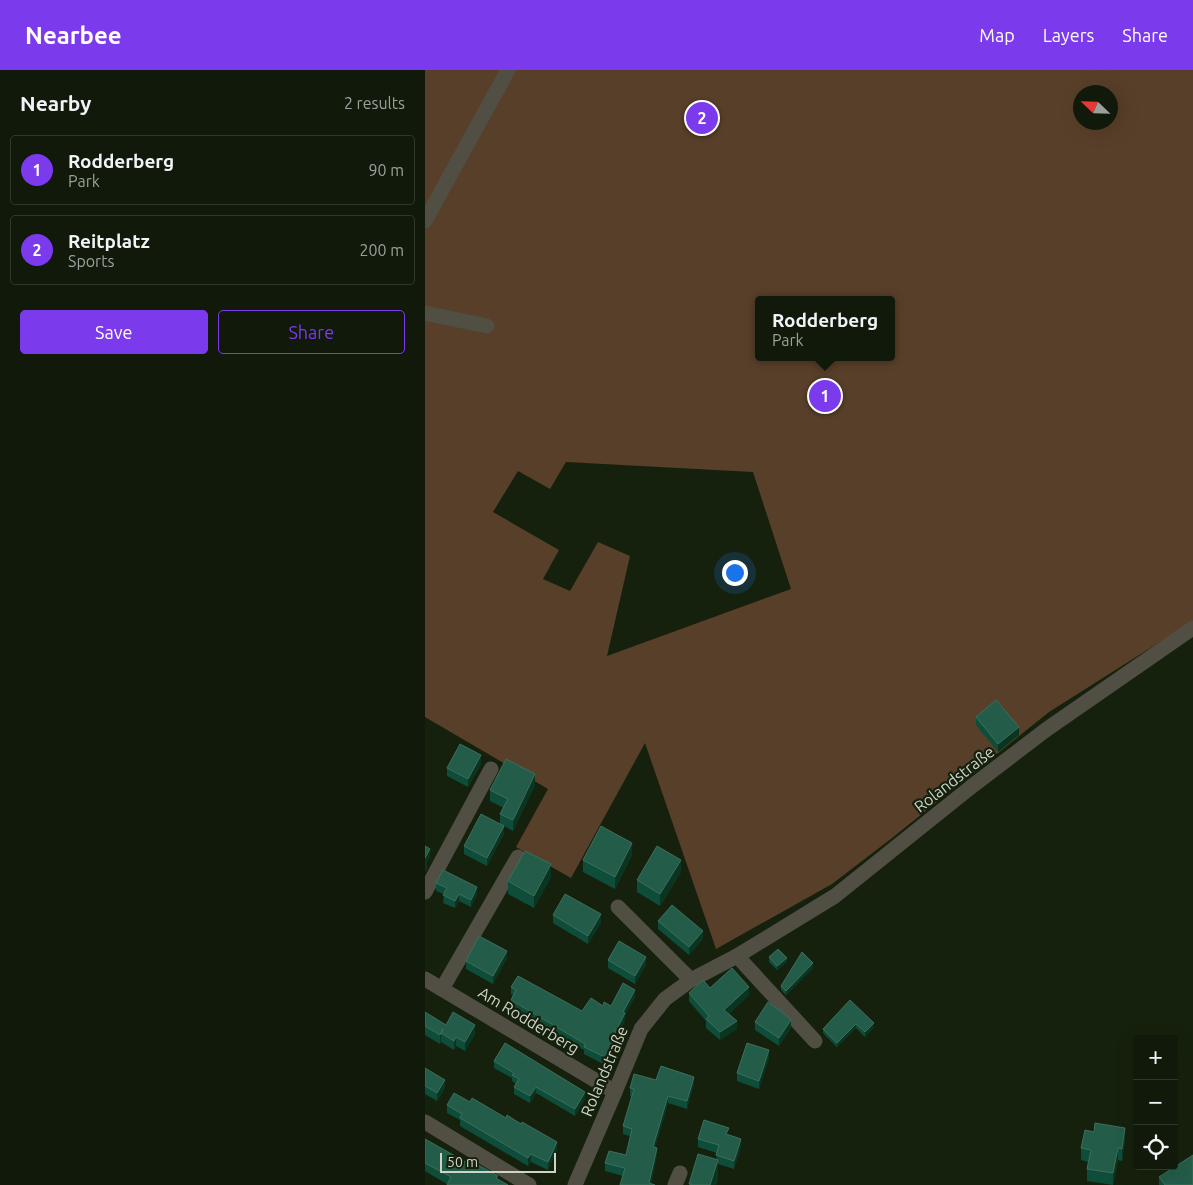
<!DOCTYPE html>
<html lang="en">
<head>
<meta charset="utf-8">
<style>
  :root { --surface:#10190a; --page:#192213; --text:#f1f3f6; --muted:#9ca09c; --line:#30382b; --accent:#7c3aed }
  body { margin:0; font-family:Ubuntu,sans-serif; background:var(--page); color:var(--text) }
  .controls { position:absolute; right:15px; bottom:15px; display:grid; overflow:hidden; border-radius:5px; box-shadow:0 5px 20px #0002 }
  .controls button { width:45px; height:45px; display:grid; place-items:center; padding:0; border:0; border-bottom:1px solid var(--line); background:var(--surface); color:var(--text); font:25px sans-serif }
  .compass { position:absolute; left:648px; top:15px; width:45px; height:45px; border-radius:50%; background:var(--surface); box-shadow:0 5px 20px #0002; rotate:293deg }
  .scale { position:absolute; left:15px; bottom:12px; width:116px; box-sizing:border-box; padding-left:5px; border:2px solid #cdd4c7; border-top:0; font-size:14px; line-height:18px; white-space:nowrap; color:#cdd4c7; -webkit-text-stroke:4px #16210d; paint-order:stroke }
  .you { position:absolute; left:309px; top:502px; width:18px; height:18px; margin:-12px; border:4px solid #fff; border-radius:50%; background:#1a73e8; box-shadow:0 0 0 8px #1a73e833 }
  .badge { display:grid; place-items:center; width:32px; height:32px; border-radius:50%; background:var(--accent); color:#fff; font-size:16px; font-weight:700 }
  .pin { position:absolute; translate:-50% -50%; border:2px solid #fff; box-shadow:0 1px 5px #0006 }
  .popup { position:absolute; left:330px; top:226px; width:140px; height:65px; box-sizing:border-box; display:grid; place-content:center; border-radius:5px; background:var(--surface); filter:drop-shadow(0 1px 4px #0005); font-size:16px; white-space:nowrap; color:var(--muted) }
  .popup b { font-size:19px; color:var(--text) }
  .popup::after { content:''; position:absolute; left:50%; top:100%; margin-left:-10px; border:10px solid transparent; border-top-color:var(--surface) }
  .list { margin:0; padding:0; list-style:none }
  h2 { display:flex; justify-content:space-between; align-items:center; height:65px; margin:0; padding:0 20px; font-size:21px }
  h2 small { font-size:16px; font-weight:400; color:var(--muted) }
  .list li { display:grid; grid-template-columns:32px 1fr auto; gap:15px; align-items:center; box-sizing:border-box; height:70px; margin:0 10px 10px; padding:0 10px; border:1px solid var(--line); border-radius:5px }
  .list b { display:block; font-size:19px; white-space:nowrap }
  .list p { margin:0; font-size:16px; white-space:nowrap; color:var(--muted) }
  .list em { font-size:16px; font-style:normal; color:var(--muted) }
  .actions { display:flex; gap:10px; padding:15px 20px }
  .actions a { flex:1; padding:11px 0; border:1px solid var(--accent); border-radius:5px; text-align:center; font-size:18px; color:var(--accent) }
  .actions .main { background:var(--accent); color:#fff }
  .icon { flex:none; width:28px; height:28px; fill:none; stroke:currentColor; stroke-width:2; stroke-linecap:round; stroke-linejoin:round }
  .map { position:relative; flex:none; width:768px; height:1115px; overflow:hidden }
  header { display:flex; align-items:center; gap:30px; box-sizing:border-box; height:70px; padding:0 25px; background:var(--accent); color:#fff }
  header strong { font-size:24px }
  nav { display:flex; gap:28px; margin-inline-start:auto; font-size:18px }
  main { display:flex }
  aside { flex:1; background:var(--surface) }
  .map>svg:first-child { display:block }
  .green { fill:#583f29; fill-rule:evenodd }
  .lines { fill:none; stroke-linecap:round; stroke-linejoin:round }
  .minor { stroke:#514f44; stroke-width:15 }
  .wall { fill:#0e4d3a }
  .shaded-wall { fill:#093521 }
  .building { fill:#235c49; stroke:#3e6e5d }
  .labels { text-anchor:middle; dominant-baseline:central; stroke-width:4.5; stroke-linejoin:round; paint-order:stroke }
  .street-label { font-size:16px; fill:#cdd4c7; stroke:#16210d }
</style>
</head>
<body>
<header>
<strong>Nearbee</strong>
<nav><a>Map</a><a>Layers</a><a>Share</a></nav>
</header>
<main>
<aside>
<h2>Nearby<small>2 results</small></h2>
<ul class="list">
<li><span class="badge">1</span><div><b>Rodderberg</b><p>Park</p></div><em>90 m</em></li>
<li><span class="badge">2</span><div><b>Reitplatz</b><p>Sports</p></div><em>200 m</em></li>
</ul>
<div class="actions"><a class="main">Save</a><a>Share</a></div>
</aside>
<div class="map">
<svg width="768" height="1115" viewBox="0 0 768 1115">
  <rect width="100%" height="100%" fill="#16210d"/>
  <path class="green" d="M0 0H768V551L624 642 467 768 407 814 291 879 220 673 146 808 91 777 123 719 0 647ZM656 22H686V52H656ZM334 230H466V287H334ZM141 392 328 402 366 519 182 586 205 486 173 472 145 521 118 509 134 480 68 442 93 401 125 419Z"/>
  <g class="lines">
    <g class="minor">
      <path d="M0 151 83 0"/>
      <path d="M0 243 62 256"/>
      <path d="M0 822 66 699"/>
      <path d="M193 837 266 910"/>
      <path d="M312 886 390 971"/>
      <path d="M0 909 190 1022"/>
      <path d="M17 919 93 787"/>
      <path d="M0 1052 104 1115"/>
      <path d="M150 1115 190 1022 216 959 240 929 266 910 312 886 410 826 546 717 622 659 768 558"/>
      <path d="M250 1115 255 1103"/>
    </g>
  </g>
  <g class="wall">
    <path d="M551 647 594 665 573 682 551 655Z"/>
    <path d="M56 694 43 717 22 706V698Z"/>
    <path d="M110 715 88 761 79 756V764L62 796 39 784V776L75 754V744L79 738 65 731V720Z"/>
    <path d="M207 785 190 819 158 802V790Z"/>
    <path d="M256 802 235 836 212 822V810Z"/>
    <path d="M126 807 109 838 83 824V811Z"/>
    <path d="M11 813 52 824 46 837 34 831 30 838 18 833 19 824 11 821Z"/>
    <path d="M128 845 176 853 163 874 128 853Z"/>
    <path d="M233 851 278 869 264 885 233 859Z"/>
    <path d="M344 887 362 892 352 900 344 892Z"/>
    <path d="M82 888 68 914 41 899V891Z"/>
    <path d="M183 890 221 895 210 914 183 898Z"/>
    <path d="M388 898 361 925 356 920V916Z"/>
    <path d="M86 917 157 941 178 936H186L210 927 200 945V950L191 969V974L180 995 159 984V980L86 938V930L88 925 86 924Z"/>
    <path d="M285 918 324 925 304 944 312 959 295 970 281 958V951L264 931V923Z"/>
    <path d="M425 930 449 957 440 967 431 958 412 977 398 963V959Z"/>
    <path d="M0 942 21 955 50 964 40 981 31 976 29 980 16 972 15 974 0 965Z"/>
    <path d="M330 952 366 958 354 976 330 960Z"/>
    <path d="M344 988 334 1019 312 1011V1003Z"/>
    <path d="M69 991 160 1029 150 1046 111 1023 105 1033 89 1024V1017L91 1014 87 1011V1008L69 998Z"/>
    <path d="M0 998 20 1018 12 1031 0 1024Z"/>
    <path d="M231 1010 269 1014 262 1039 243 1033 230 1078 232 1086 198 1106 180 1101V1093L201 1085 205 1066 198 1064V1056L207 1027 205 1026V1018Z"/>
    <path d="M22 1035 132 1080 123 1100 106 1092 103 1096 35 1056V1050L22 1043Z"/>
    <path d="M304 1065 316 1077 309 1099 293 1094V1109L291 1115H264V1114L291 1090 292 1083 273 1077V1069Z"/>
    <path d="M0 1069 46 1095 73 1106 22 1114 0 1101Z"/>
    <path d="M700 1070 697 1091 693 1090 688 1115 662 1111V1099L663 1092 656 1090V1078Z"/>
    <path d="M734 1107 768 1115H734Z"/>
  </g>
  <g class="shaded-wall">
    <path d="M594 657V665L573 682V674Z"/>
    <path d="M56 685V694L43 717V709Z"/>
    <path d="M110 704V715L88 761V750Z"/>
    <path d="M79 756V764L62 796V788Z"/>
    <path d="M207 773V785L190 819V807Z"/>
    <path d="M5 779V787L2 792V799L0 802V788Z"/>
    <path d="M256 790V802L235 836V824Z"/>
    <path d="M126 794V807L109 838V826Z"/>
    <path d="M52 817V824L46 837V830Z"/>
    <path d="M34 824V831L30 838V831Z"/>
    <path d="M176 844V853L163 874V866Z"/>
    <path d="M278 861V869L264 885V877Z"/>
    <path d="M82 881V888L68 914V906Z"/>
    <path d="M221 887V895L210 914V906Z"/>
    <path d="M362 888V892L352 900V896Z"/>
    <path d="M388 893V898L361 925V921Z"/>
    <path d="M324 917V925L299 949V940Z"/>
    <path d="M210 920V927L200 945V950L191 969V974L180 995V987L198 942Z"/>
    <path d="M366 950V958L354 976V968Z"/>
    <path d="M312 951V959L295 970V962Z"/>
    <path d="M449 953V957L440 967V962Z"/>
    <path d="M431 954V958L412 977V973Z"/>
    <path d="M50 955V964L40 981V972Z"/>
    <path d="M16 963V972L15 974V965Z"/>
    <path d="M31 967V976L29 980V971Z"/>
    <path d="M344 980V988L334 1019V1011Z"/>
    <path d="M269 1007V1014L262 1039V1031Z"/>
    <path d="M20 1010V1018L12 1031V1023Z"/>
    <path d="M111 1017V1023L105 1033V1026Z"/>
    <path d="M160 1022V1029L150 1046V1039Z"/>
    <path d="M243 1026V1033L228 1085V1077Z"/>
    <path d="M700 1058V1070L697 1091V1079Z"/>
    <path d="M316 1069V1077L309 1099V1091Z"/>
    <path d="M132 1072V1080L123 1100V1092Z"/>
    <path d="M232 1078V1086L226 1115 224 1113Z"/>
    <path d="M693 1078V1090L688 1115V1103Z"/>
    <path d="M106 1084V1092L103 1096V1088Z"/>
    <path d="M293 1090V1109L291 1115H285Z"/>
  </g>
  <g class="building">
    <path d="M571 630 594 657 573 674 551 647Z"/>
    <path d="M35 674 56 685 43 709 22 698Z"/>
    <path d="M81 689 110 704 88 750 75 744 83 729 65 720Z"/>
    <path d="M56 744 79 756 62 788 39 776Z"/>
    <path d="M176 756 207 773 190 807 158 790Z"/>
    <path d="M0 776 5 779 0 788Z"/>
    <path d="M232 776 256 790 235 824 212 810Z"/>
    <path d="M100 781 126 794 109 826 83 811Z"/>
    <path d="M18 800 52 817 46 830 34 824 30 831 18 825 22 818 11 813Z"/>
    <path d="M140 824 176 844 163 866 128 845Z"/>
    <path d="M247 835 278 861 264 877 233 851Z"/>
    <path d="M54 866 82 881 68 906 41 891Z"/>
    <path d="M194 871 221 887 210 906 183 890Z"/>
    <path d="M353 879 362 888 352 896 344 887Z"/>
    <path d="M377 882 388 893 361 921 356 916Z"/>
    <path d="M307 898 324 917 299 940 312 951 295 962 281 949 284 946 264 923 278 910 285 918Z"/>
    <path d="M93 906 157 941 166 928 178 936 179 932 186 936 198 913 210 920 198 942 200 943 189 965 191 966 180 987 159 977 160 974 86 930 91 920 86 917Z"/>
    <path d="M425 930 449 953 440 962 431 954 412 973 398 959Z"/>
    <path d="M343 932 360 944 366 950 354 968 330 952Z"/>
    <path d="M0 942 21 955 28 942 50 955 40 972 31 967 29 971 16 963 18 959 15 965 0 956Z"/>
    <path d="M80 973 160 1022 150 1039 111 1017 105 1026 89 1017 94 1009 87 1005 89 1003 69 991Z"/>
    <path d="M322 973 344 980 334 1011 312 1003Z"/>
    <path d="M236 996 269 1007 262 1031 243 1026 228 1077 232 1078 224 1113 230 1115H195L200 1098 180 1093 184 1081 201 1085 207 1059 198 1056 209 1019 205 1018 209 1004 231 1010Z"/>
    <path d="M0 998 20 1010 12 1023 0 1016Z"/>
    <path d="M29 1023 45 1032 47 1028 81 1048 82 1045 96 1054 97 1052 132 1072 123 1092 106 1084 103 1088 35 1048 37 1044 22 1035Z"/>
    <path d="M279 1050 304 1058 301 1064 316 1069 309 1091 291 1085 294 1075 273 1069Z"/>
    <path d="M670 1053 700 1058 697 1079 693 1078 688 1103 662 1099 666 1080 656 1078 660 1060 669 1062Z"/>
    <path d="M0 1069 46 1095 48 1092 73 1106 71 1108 83 1115H22L26 1107 0 1093Z"/>
    <path d="M273 1084 293 1090 285 1115H266V1114H264Z"/>
    <path d="M768 1085V1115H740L734 1107Z"/>
  </g>
  <g class="labels">
    <g class="street-label">
      <text transform="translate(529 709) rotate(-38)">Rolandstraße</text>
      <text transform="translate(104 950) rotate(31)">Am Rodderberg</text>
      <text transform="translate(179 1001) rotate(-67)">Rolandstraße</text>
    </g>
  </g>
</svg>
<div class="controls">
<button>+</button>
<button>−</button>
<button><svg class="icon" aria-label="locate" viewBox="0 0 24 24"><circle cx="12" cy="12" r="6"/><path d="M12 2v4M12 18v4M2 12h4M18 12h4"/></svg></button>
</div>
<svg class="compass" viewBox="-18 -18 36 36"><path d="M0-13l5 13h-10z" fill="#e53935"/><path d="M0 13l5-13h-10z" fill="#9ca09c"/></svg>
<div class="scale">50 m</div>
<div class="you"></div>
<div class="pin badge" style="left:400px;top:326px">1</div>
<div class="popup"><b>Rodderberg</b>Park</div>
<div class="pin badge" style="left:277px;top:48px">2</div>
</div>
</main>
</body>
</html>
